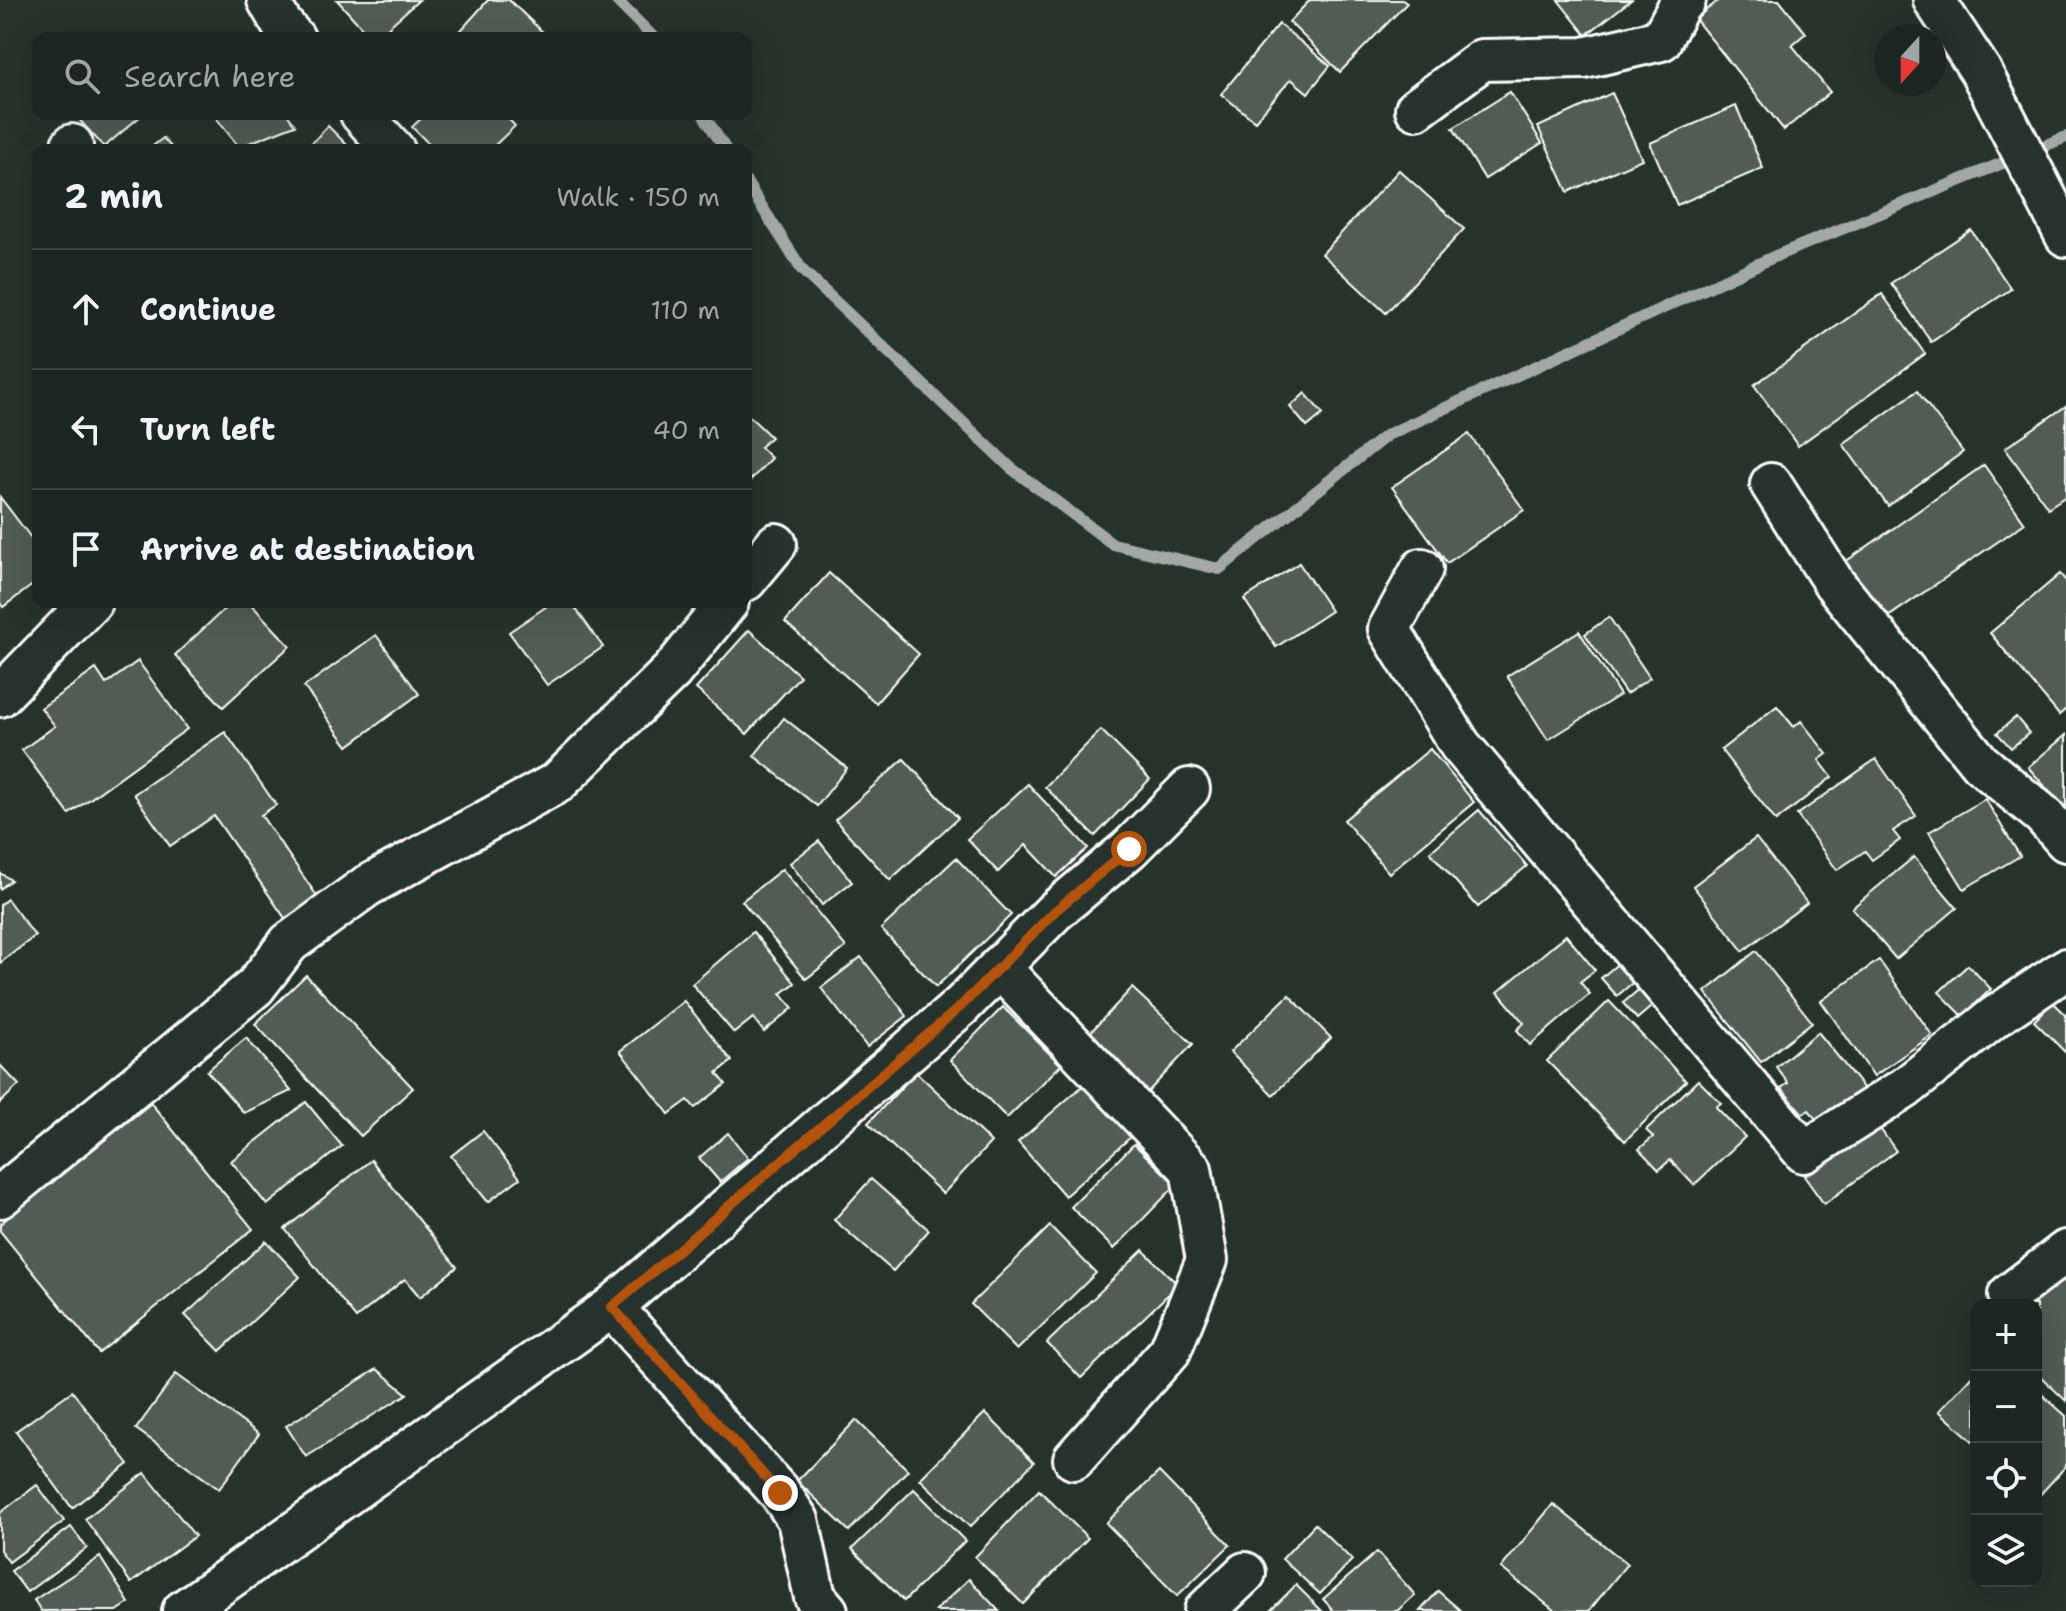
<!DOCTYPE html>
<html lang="en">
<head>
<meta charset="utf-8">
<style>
  :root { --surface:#1c2622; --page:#29322f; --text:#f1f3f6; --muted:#a0a5a5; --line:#3a4340 }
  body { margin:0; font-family:"Shantell Sans",sans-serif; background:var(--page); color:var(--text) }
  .controls { position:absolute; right:24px; bottom:24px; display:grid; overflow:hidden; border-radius:16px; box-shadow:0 8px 32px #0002 }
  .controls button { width:72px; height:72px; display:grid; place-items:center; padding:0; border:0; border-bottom:2px solid var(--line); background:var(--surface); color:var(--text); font:40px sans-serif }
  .compass { position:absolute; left:1874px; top:24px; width:72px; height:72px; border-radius:50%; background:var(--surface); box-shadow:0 8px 32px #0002; rotate:201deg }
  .stop { position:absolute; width:24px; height:24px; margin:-18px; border:6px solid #b45309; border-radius:50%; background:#fff }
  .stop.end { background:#b45309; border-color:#fff; box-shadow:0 2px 8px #0008 }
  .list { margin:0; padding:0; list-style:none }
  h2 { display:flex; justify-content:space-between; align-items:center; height:104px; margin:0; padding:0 32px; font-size:34px }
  h2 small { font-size:26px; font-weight:400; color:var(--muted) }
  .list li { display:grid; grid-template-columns:52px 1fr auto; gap:24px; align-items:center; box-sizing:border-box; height:120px; padding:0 32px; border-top:2px solid var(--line) }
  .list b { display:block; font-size:30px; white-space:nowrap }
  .list em { font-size:26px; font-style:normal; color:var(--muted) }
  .icon { flex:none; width:44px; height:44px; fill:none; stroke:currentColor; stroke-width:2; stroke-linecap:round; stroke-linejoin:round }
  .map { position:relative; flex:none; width:2066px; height:1611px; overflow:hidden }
  .search { position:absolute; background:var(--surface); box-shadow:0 8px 32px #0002; left:32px; top:32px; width:720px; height:88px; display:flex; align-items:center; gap:20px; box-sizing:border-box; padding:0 28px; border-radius:16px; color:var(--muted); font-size:30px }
  .panel { position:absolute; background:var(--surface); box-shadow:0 8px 32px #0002; left:32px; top:144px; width:720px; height:464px; border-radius:16px }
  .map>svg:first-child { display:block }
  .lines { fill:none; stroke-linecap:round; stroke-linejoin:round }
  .stream { stroke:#a4a9a7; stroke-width:12 }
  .building { fill:#515c57; stroke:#fff; stroke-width:2 }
  .minor-casing { stroke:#fff; stroke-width:46 }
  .minor { stroke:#26332d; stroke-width:40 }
  .route { stroke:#b45309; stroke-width:10 }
</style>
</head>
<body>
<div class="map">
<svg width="2066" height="1611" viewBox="0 0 2066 1611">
  <rect width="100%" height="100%" fill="#26332d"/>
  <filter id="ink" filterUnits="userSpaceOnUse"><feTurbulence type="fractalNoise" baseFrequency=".0125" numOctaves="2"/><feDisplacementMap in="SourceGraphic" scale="16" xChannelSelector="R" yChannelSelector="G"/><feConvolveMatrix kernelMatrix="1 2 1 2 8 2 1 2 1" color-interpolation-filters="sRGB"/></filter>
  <g filter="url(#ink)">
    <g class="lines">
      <g class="stream">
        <path d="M616 0 654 38"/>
        <path d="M703 114 726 150"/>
        <path d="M746 182 802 270 1011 468 1113 544 1219 569 1387 435 1778 255 2066 137"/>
      </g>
    </g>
    <g class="building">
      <path d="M337 0H419L376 38H371Z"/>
      <path d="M488 0H509L549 38H454Z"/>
      <path d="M1310 0H1404L1407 3 1340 72 1289 22Z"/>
      <path d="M1558 0H1631L1586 35Z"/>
      <path d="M1719 0H1779L1806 33 1792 45 1830 92 1784 130 1695 19Z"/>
      <path d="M1279 24 1330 66 1308 93 1291 79 1255 121 1221 94Z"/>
      <path d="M1510 92 1542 143 1485 179 1453 128Z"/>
      <path d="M1612 93 1642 159 1568 192 1538 127Z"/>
      <path d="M1736 106 1763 168 1677 205 1650 143Z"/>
      <path d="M74 114H143L104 147Z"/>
      <path d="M213 114H287L295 125 239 147Z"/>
      <path d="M426 114H504L515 126 490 150H435L412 127Z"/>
      <path d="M328 126 352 150H305Z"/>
      <path d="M163 138 174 150H148Z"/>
      <path d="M1399 170 1464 229 1386 313 1322 254Z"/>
      <path d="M1971 230 2011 289 1931 342 1891 283Z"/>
      <path d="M1882 294 1925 354 1798 446 1754 385Z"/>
      <path d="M1917 391 1963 452 1888 506 1843 444Z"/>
      <path d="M1305 393 1323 414 1307 427 1290 407Z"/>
      <path d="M2066 406V496L2048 508 2005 448Z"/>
      <path d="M746 413 771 437 760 447 771 458 746 485Z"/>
      <path d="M1469 434 1524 510 1447 563 1392 487Z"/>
      <path d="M1984 465 2025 523 1885 619 1845 562Z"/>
      <path d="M0 497 38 547V581L3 607 0 603Z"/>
      <path d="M1299 563 1331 611 1276 647 1244 599Z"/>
      <path d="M829 573 919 654 876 703 785 622Z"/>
      <path d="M2060 574 2066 581V709L2059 715 1990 633Z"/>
      <path d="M232 602H249L290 646 223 707 175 655Z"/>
      <path d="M553 602H571L603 647 547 685 509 632Z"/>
      <path d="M1609 617 1650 678 1626 694 1585 634Z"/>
      <path d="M749 630 800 676 747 734 696 689Z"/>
      <path d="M1579 631 1620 695 1548 740 1507 676Z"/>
      <path d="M376 635 419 694 348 746 304 687Z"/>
      <path d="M138 661 187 729 69 814 22 750 55 726 41 708 96 669 106 684Z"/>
      <path d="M1777 706 1794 727 1801 721 1827 754 1819 760 1832 777 1776 821 1721 750Z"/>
      <path d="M2016 717 2029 733 2011 748 1997 733Z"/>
      <path d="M784 718 847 768 817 806 754 756Z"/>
      <path d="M1101 730 1150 779 1095 836 1045 787Z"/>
      <path d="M225 732 276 805 261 815 319 899 287 921 214 816 170 846 134 794Z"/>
      <path d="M2066 735V811L2028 767Z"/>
      <path d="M1430 749 1474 802 1389 873 1344 820Z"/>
      <path d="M904 759 958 818 890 880 835 820Z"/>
      <path d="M1876 759 1916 816 1893 831 1900 840 1872 860 1865 851 1837 870 1797 815Z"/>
      <path d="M1028 784 1088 848 1056 877 1026 845 998 872 967 839Z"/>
      <path d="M1985 799 2020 856 1964 889 1929 832Z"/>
      <path d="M1479 810 1527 866 1478 907 1430 852Z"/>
      <path d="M1756 838 1807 903 1743 951 1693 886Z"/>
      <path d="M819 841 852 882 822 905 790 863Z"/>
      <path d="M1914 857 1957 908 1896 959 1852 908Z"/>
      <path d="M956 858 1011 915 936 987 881 929Z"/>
      <path d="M782 869 846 947 806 979 742 901Z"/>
      <path d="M0 873 11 880 0 889Z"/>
      <path d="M7 899 35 936 0 963V905Z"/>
      <path d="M753 932 795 983 781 994 793 1008 764 1032 753 1018 734 1033 692 984Z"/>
      <path d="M1566 935 1595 970 1580 982 1590 994 1530 1045 1517 1030 1524 1023 1498 992Z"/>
      <path d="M1756 951 1812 1022 1761 1062 1705 992Z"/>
      <path d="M861 957 907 1016 867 1047 821 988Z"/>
      <path d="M1879 960 1932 1035 1874 1076 1821 1001Z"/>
      <path d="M1621 961 1637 979 1617 996 1601 978Z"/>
      <path d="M1968 965 1991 989 1963 1016 1939 992Z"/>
      <path d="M306 975 413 1088 361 1136 255 1024Z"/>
      <path d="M1643 986 1657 1002 1637 1019 1623 1003Z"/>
      <path d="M1132 988 1193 1044 1145 1095 1084 1039Z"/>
      <path d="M1289 995 1331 1038 1273 1095 1230 1052Z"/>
      <path d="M684 1001 732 1061 717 1073 726 1084 695 1108 688 1100 669 1114 620 1051Z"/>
      <path d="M1609 1001 1686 1081 1625 1141 1547 1061Z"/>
      <path d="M2053 1002 2066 1015V1053L2034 1021Z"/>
      <path d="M1003 1007 1061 1065 1007 1118 950 1060Z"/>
      <path d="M1818 1032 1865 1090 1822 1126 1809 1110 1803 1114 1781 1088 1788 1083 1776 1067Z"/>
      <path d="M246 1038 291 1091 244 1113 207 1071Z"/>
      <path d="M0 1065 19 1085 0 1103Z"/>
      <path d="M916 1072 991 1142 943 1194 868 1123Z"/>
      <path d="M1698 1080 1721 1103 1716 1107 1745 1137 1694 1185 1670 1160 1659 1170 1639 1149 1653 1137 1646 1130Z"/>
      <path d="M1087 1082 1133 1135 1065 1196 1018 1142Z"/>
      <path d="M306 1102 342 1146 267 1205 231 1161Z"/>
      <path d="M151 1103 253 1229 99 1353 0 1231V1224Z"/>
      <path d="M1876 1123 1896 1151 1824 1204 1804 1176Z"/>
      <path d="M483 1131 520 1178 488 1202 451 1156Z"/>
      <path d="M728 1133 748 1158 720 1182 699 1158Z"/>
      <path d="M1134 1144 1176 1185 1114 1249 1071 1207Z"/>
      <path d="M371 1160 457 1267 420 1297 405 1279 356 1318 285 1229Z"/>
      <path d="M871 1179 929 1230 893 1271 834 1220Z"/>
      <path d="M1050 1226 1096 1273 1017 1350 971 1304Z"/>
      <path d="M266 1241 300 1277 220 1351 185 1315Z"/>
      <path d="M1143 1250 1178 1285 1081 1378 1047 1343Z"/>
      <path d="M2061 1275 2066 1279V1401L2036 1372V1305H2032Z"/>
      <path d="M377 1369 407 1394 306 1457 286 1426Z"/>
      <path d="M1976 1371V1444L1939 1411Z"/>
      <path d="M176 1374 259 1434 219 1489 136 1429Z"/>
      <path d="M2036 1389 2066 1416V1466L2037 1498Z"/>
      <path d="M72 1391 129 1464 72 1508 16 1431Z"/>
      <path d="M985 1413 1034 1462 970 1527 920 1479Z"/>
      <path d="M856 1420 908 1470 849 1531 797 1481Z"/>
      <path d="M1159 1472 1230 1545 1177 1596 1106 1523Z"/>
      <path d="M145 1473 195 1536 131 1583 85 1519Z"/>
      <path d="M37 1485 64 1521 9 1562 0 1550V1513Z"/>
      <path d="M914 1489 965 1541 904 1601 852 1549Z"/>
      <path d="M1039 1490 1088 1538 1023 1604 975 1557Z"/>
      <path d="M1553 1504 1627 1564 1589 1611H1555L1501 1568Z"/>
      <path d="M1315 1524 1352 1560 1320 1594 1282 1559Z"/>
      <path d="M71 1527 87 1548 27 1592 11 1571Z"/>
      <path d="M1377 1552 1415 1595 1397 1611H1334L1323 1599Z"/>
      <path d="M100 1557 129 1603 117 1611H41L34 1600Z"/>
      <path d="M969 1579 999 1611H935Z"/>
      <path d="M1296 1585 1322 1611H1270Z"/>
      <path d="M1438 1591 1461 1611H1420Z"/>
    </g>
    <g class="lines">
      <g class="minor-casing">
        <g id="minor">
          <path d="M268 0 281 23 294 38"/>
          <path d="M1934 0 1980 70 2066 236"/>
          <path d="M1416 109 1482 60 1584 58 1661 40 1680 4 1685 0"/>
          <path d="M361 114 394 150"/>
          <path d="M72 150V145"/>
          <path d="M1771 484 1834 583 1980 763 2043 815 2066 841"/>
          <path d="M1422 569 1389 629 1460 745 1804 1152 1905 1088 1996 1016 2066 969"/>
          <path d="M746 580 776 544"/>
          <path d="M0 696 91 602"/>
          <path d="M999 967 1191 1169 1207 1260 1170 1351 1074 1459"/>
          <path d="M0 1197 255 987 289 943 367 886 558 782 672 671 728 602"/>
          <path d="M2009 1295 2066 1251"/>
          <path d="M612 1307 780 1493 798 1520 815 1597 827 1611"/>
          <path d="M183 1611 612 1307 961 1006 1055 911 1129 849 1189 789"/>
          <path d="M1205 1611 1245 1573"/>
        </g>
      </g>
      <use href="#minor" class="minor"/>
    </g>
  </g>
  <g class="lines" filter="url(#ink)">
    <path class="route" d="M780 1493 612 1307 961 1006 1055 911 1129 849"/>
  </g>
</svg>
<div class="controls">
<button>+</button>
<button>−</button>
<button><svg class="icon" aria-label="locate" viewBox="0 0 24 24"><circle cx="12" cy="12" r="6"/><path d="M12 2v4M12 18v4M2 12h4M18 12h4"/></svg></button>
<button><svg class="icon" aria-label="layers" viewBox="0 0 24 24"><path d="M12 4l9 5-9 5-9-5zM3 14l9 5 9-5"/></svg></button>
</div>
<svg class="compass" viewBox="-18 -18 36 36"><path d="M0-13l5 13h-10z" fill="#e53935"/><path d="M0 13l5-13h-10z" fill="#a0a5a5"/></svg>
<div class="stop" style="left:1129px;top:849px"></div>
<div class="stop end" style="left:780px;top:1493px"></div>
<div class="search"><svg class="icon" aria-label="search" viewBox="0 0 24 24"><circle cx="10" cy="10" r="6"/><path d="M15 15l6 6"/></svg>Search here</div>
<section class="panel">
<h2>2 min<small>Walk · 150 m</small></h2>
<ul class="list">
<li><svg class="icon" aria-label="ahead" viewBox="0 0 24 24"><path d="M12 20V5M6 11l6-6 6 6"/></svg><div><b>Continue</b></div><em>110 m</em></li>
<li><svg class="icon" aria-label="left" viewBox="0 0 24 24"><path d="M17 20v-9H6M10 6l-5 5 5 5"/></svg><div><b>Turn left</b></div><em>40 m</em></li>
<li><svg class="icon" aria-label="arrive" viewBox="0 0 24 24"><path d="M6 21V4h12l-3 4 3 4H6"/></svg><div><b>Arrive at destination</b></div></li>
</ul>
</section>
</div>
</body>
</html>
